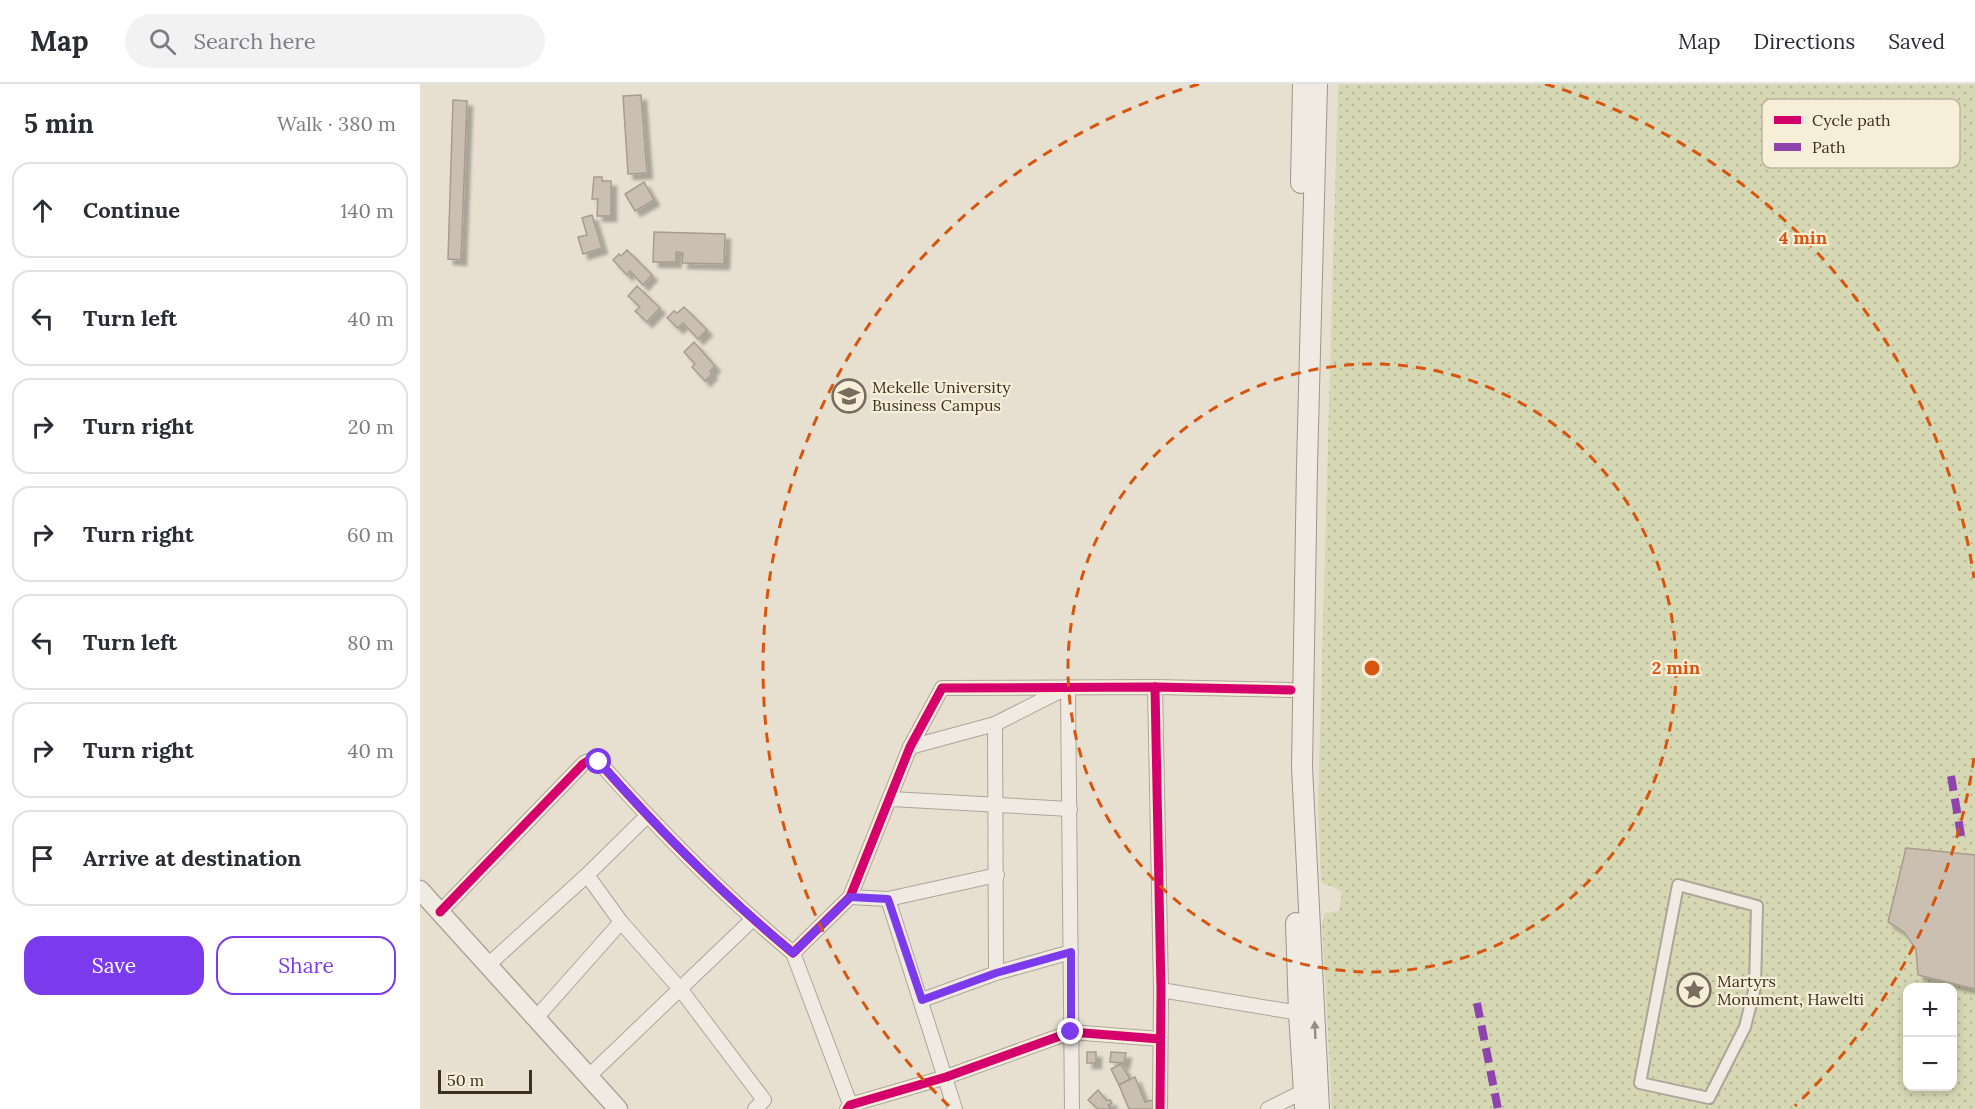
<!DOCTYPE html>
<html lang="en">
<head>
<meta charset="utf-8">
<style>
  :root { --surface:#fff; --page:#f2f2f3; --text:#2b2b33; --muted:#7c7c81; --line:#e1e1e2; --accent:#7c3aed }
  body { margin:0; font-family:Lora,serif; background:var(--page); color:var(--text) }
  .controls { position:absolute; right:18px; bottom:18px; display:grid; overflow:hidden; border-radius:12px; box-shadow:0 3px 9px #0003 }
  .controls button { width:54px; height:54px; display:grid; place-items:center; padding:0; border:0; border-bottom:2px solid var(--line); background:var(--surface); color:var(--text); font:30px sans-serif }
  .scale { position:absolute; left:18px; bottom:15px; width:94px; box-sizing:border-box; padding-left:6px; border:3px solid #3d2e20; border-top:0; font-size:16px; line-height:21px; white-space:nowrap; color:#3d2e20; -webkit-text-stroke:4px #f7eed8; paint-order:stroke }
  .stop { position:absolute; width:18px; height:18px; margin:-14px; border:4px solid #7c3aed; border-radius:50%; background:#fff }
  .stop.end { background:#7c3aed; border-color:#fff; box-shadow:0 2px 6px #0008 }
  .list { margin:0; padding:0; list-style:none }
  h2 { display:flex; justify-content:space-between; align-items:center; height:78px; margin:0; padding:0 24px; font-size:26px }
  h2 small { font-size:20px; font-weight:400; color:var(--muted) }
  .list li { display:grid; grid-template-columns:39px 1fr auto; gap:18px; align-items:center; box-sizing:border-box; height:96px; margin:0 12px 12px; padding:0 12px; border:2px solid var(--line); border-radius:18px }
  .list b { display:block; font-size:22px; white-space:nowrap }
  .list em { font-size:20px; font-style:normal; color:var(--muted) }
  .actions { display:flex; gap:12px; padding:18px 24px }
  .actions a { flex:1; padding:14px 0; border:2px solid var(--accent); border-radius:18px; text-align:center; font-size:21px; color:var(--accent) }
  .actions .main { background:var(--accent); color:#fff }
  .icon { flex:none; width:33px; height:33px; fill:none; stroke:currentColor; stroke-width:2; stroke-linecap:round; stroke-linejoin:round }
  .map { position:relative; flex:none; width:1555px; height:1025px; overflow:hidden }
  header { display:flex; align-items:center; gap:36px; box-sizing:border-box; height:84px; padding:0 30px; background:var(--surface); border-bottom:2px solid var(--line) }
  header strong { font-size:28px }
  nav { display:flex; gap:33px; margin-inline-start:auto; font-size:21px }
  .search { width:420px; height:54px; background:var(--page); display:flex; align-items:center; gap:15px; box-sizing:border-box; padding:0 21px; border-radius:33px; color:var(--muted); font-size:22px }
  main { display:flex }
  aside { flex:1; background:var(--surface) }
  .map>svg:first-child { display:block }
  .grass { fill:url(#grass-dots); fill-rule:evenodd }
  .building { fill:#cbbfb2; stroke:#a89c90; stroke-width:1.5; filter:url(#shadow) }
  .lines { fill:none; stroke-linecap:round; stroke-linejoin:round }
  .pedestrian-casing { stroke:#ada599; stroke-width:14 }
  .minor-casing { stroke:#ada599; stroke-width:16 }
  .tertiary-casing { stroke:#ada599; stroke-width:21 }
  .secondary-casing { stroke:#9c958a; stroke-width:22 }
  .pedestrian { stroke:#efebe3; stroke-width:10 }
  .minor { stroke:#efebe3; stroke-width:14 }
  .tertiary { stroke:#efebe3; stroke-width:18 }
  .secondary { stroke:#efebe3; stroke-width:20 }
  .quiet { stroke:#8e44ad; stroke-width:8; stroke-dasharray:15 8; stroke-linecap:butt }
  .cycleway-casing { stroke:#f7eed8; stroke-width:13 }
  .cycleway { stroke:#d6006c; stroke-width:9 }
  .oneway { fill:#968c82 }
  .route { stroke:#7c3aed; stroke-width:8 }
  .ring { fill:none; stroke:#d7550e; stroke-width:3; stroke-dasharray:10 8 }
  .labels { text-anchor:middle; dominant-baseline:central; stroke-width:4.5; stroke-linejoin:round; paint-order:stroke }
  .poi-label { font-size:16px; fill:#3d2e20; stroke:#f7eed8; text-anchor:start }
  .key { fill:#f7eed8; stroke:#bfb4a1; stroke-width:1.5 }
  .key-label { font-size:16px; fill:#3d2e20 }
  .centre { fill:#d7550e; stroke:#f7eed8; stroke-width:3 }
  .ring-label { font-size:18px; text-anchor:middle; font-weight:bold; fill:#d7550e; stroke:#f7eed8; stroke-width:4.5; stroke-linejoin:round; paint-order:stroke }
</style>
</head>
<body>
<header>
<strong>Map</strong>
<div class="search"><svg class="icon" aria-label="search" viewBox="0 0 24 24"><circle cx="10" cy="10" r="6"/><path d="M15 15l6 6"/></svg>Search here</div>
<nav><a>Map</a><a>Directions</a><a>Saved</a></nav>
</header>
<main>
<aside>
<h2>5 min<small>Walk · 380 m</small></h2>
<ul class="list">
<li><svg class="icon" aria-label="ahead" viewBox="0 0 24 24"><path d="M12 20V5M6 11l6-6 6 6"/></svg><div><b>Continue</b></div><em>140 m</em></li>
<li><svg class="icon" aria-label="left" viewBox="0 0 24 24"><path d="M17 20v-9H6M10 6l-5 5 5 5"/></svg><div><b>Turn left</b></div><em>40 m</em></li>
<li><svg class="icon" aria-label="right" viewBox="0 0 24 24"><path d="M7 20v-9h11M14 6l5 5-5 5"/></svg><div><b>Turn right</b></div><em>20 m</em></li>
<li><svg class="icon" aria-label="right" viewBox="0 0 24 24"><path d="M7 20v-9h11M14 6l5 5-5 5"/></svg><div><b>Turn right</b></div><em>60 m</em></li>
<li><svg class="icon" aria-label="left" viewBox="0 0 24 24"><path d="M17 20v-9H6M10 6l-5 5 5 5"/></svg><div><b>Turn left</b></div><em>80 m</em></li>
<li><svg class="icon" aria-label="right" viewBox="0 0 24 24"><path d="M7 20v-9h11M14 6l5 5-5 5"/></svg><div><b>Turn right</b></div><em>40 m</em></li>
<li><svg class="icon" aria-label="arrive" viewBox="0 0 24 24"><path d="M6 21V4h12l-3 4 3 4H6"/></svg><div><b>Arrive at destination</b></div></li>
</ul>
<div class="actions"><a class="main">Save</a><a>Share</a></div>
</aside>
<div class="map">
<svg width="1555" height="1025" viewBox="0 0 1555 1025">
  <defs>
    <pattern id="grass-dots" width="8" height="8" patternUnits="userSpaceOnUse" patternTransform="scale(1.5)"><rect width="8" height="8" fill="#d6d7b3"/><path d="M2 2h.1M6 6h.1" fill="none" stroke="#b9b99a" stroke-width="1.8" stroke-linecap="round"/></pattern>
    <filter id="shadow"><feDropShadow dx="5.5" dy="5.5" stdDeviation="1.5" flood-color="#0004"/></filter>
  </defs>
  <rect width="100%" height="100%" fill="#e7e0d1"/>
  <path class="grass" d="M918 0H1555V1025H912L902 839 905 829 919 827 922 807 901 798 898 721ZM1488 904H1532V1002H1488Z"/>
  <g class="building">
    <path d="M221 11 227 89 208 90 203 12Z"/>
    <path d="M33 16 47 17 41 176 28 175Z"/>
    <path d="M174 93H182V97H191V132H177L178 115H172Z"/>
    <path d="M224 98 234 116 215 127 205 110Z"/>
    <path d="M172 131 182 164 163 170 158 153 167 151 162 134Z"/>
    <path d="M234 148 305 150 304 180 262 179 263 169 256 168V178H233Z"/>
    <path d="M207 166 232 191 223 201 210 187 207 191 193 176 199 170 201 172Z"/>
    <path d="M217 202 240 224 227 238 215 227 220 223 208 212Z"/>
    <path d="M264 223 287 246 278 255 263 239 258 244 247 234 254 227 257 229Z"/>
    <path d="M274 258 295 282 290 287 292 290 285 297 272 283 275 280 264 268Z"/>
    <path d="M1486 764 1555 771V905L1498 891 1496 865 1484 848 1468 838Z"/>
    <rect x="667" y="968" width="9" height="11"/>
    <path d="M691 968 706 969 704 979 690 978Z"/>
    <path d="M701 980 710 995 699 1001 691 985Z"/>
    <path d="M715 993 725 1018 733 1016 737 1025H709L699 1001Z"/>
    <path d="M678 1006 687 1017 690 1016 692 1019 688 1021 691 1025H678L668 1016Z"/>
  </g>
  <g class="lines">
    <g class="pedestrian-casing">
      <path id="pedestrian" d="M1258 801 1337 822 1335 903 1325 943 1289 1014 1220 999Z"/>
    </g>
    <g class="minor-casing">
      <g id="minor">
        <path d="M735 603 741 906 740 1025"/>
        <path d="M575 640 576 889"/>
        <path d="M490 663 575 640 648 603 652 1025"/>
        <path d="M471 715 650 725"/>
        <path d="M167 791 201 838 261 906 344 1016 335 1025"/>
        <path d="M430 813 468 815 577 791"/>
        <path d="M468 815 535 1025"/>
        <path d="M20 828 163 680C168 676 172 676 179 678 239 746 303 811 373 869L430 813 490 663 522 604 735 603 871 606"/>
        <path d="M373 869 432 1025"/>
        <path d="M68 881 167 791 227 732"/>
        <path d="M741 906 879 929"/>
        <path d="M502 916 576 889 651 868"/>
        <path d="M116 934 201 838"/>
        <path d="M169 992 333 835"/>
        <path d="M427 1025 430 1021 526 993 651 948 740 955"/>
        <path d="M848 1025 884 1007"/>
      </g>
    </g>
    <g class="tertiary-casing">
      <path id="tertiary" d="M0 806 198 1025"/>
    </g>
    <g class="secondary-casing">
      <g id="secondary">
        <path d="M897 0 887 382 882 683 899 1025"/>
        <path d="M881 99 883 0"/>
        <path d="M876 839 879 929 885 1025"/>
      </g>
    </g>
    <use href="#pedestrian" class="pedestrian"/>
    <use href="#minor" class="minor"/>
    <use href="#tertiary" class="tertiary"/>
    <use href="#secondary" class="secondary"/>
    <g class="quiet">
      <path d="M1531 692 1542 757"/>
      <path d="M1057 919 1078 1025"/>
    </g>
    <g class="cycleway-casing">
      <g id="cycleway">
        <path d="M735 603 741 906 740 1025"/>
        <path d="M20 828 163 680C168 676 172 676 179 678 239 746 303 811 373 869L430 813 490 663 522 604 735 603 871 606"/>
        <path d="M427 1025 430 1021 526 993 651 948 740 955"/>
      </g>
    </g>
    <use href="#cycleway" class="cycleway"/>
  </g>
  <defs><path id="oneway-solid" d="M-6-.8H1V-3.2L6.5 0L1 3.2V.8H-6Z" transform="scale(1.5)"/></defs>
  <use class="oneway" href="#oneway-solid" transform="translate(895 946) rotate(-93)"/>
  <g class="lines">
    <path class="route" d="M179 678C239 746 303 811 373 869L430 813 468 815 502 916 576 889 651 868V948"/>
  </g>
  <g class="ring">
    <circle cx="952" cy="584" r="304"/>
    <path d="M1554 674A609 609 0 0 1 1375 1022M529 1022A609 609 0 0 1 779 0M1125 0A609 609 0 0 1 1554 494"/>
  </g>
  <defs>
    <g id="university-ring" transform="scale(1.725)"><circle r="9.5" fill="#f7eed8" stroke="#786c5e" stroke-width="1.5"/><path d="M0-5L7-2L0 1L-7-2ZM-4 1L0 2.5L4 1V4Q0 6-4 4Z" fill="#786c5e"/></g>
    <g id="sight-ring" transform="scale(1.725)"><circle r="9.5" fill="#f7eed8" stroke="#786c5e" stroke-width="1.5"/><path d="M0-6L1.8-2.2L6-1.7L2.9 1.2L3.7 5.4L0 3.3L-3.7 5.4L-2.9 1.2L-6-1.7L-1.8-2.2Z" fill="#786c5e"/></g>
  </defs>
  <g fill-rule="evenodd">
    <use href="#university-ring" x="429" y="312"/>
    <use href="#sight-ring" x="1274" y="906"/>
  </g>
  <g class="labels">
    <g class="poi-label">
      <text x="452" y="303">Mekelle University<tspan x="452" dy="18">Business Campus</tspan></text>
      <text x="1297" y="897">Martyrs<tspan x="1297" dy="18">Monument, Hawelti</tspan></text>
    </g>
  </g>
  <rect x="1342" y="15" width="198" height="69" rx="9" class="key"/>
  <rect x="1354" y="32" width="27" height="8" fill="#d6006c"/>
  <rect x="1354" y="59" width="27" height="8" fill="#8e44ad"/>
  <g class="key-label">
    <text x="1392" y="42">Cycle path</text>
    <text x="1392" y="69">Path</text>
  </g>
  <circle cx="952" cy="584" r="9" class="centre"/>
  <g class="ring-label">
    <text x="1383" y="160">4 min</text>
    <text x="1256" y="590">2 min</text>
  </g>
</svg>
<div class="controls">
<button>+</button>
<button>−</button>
</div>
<div class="scale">50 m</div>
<div class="stop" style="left:179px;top:678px"></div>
<div class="stop end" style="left:651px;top:948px"></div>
</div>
</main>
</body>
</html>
